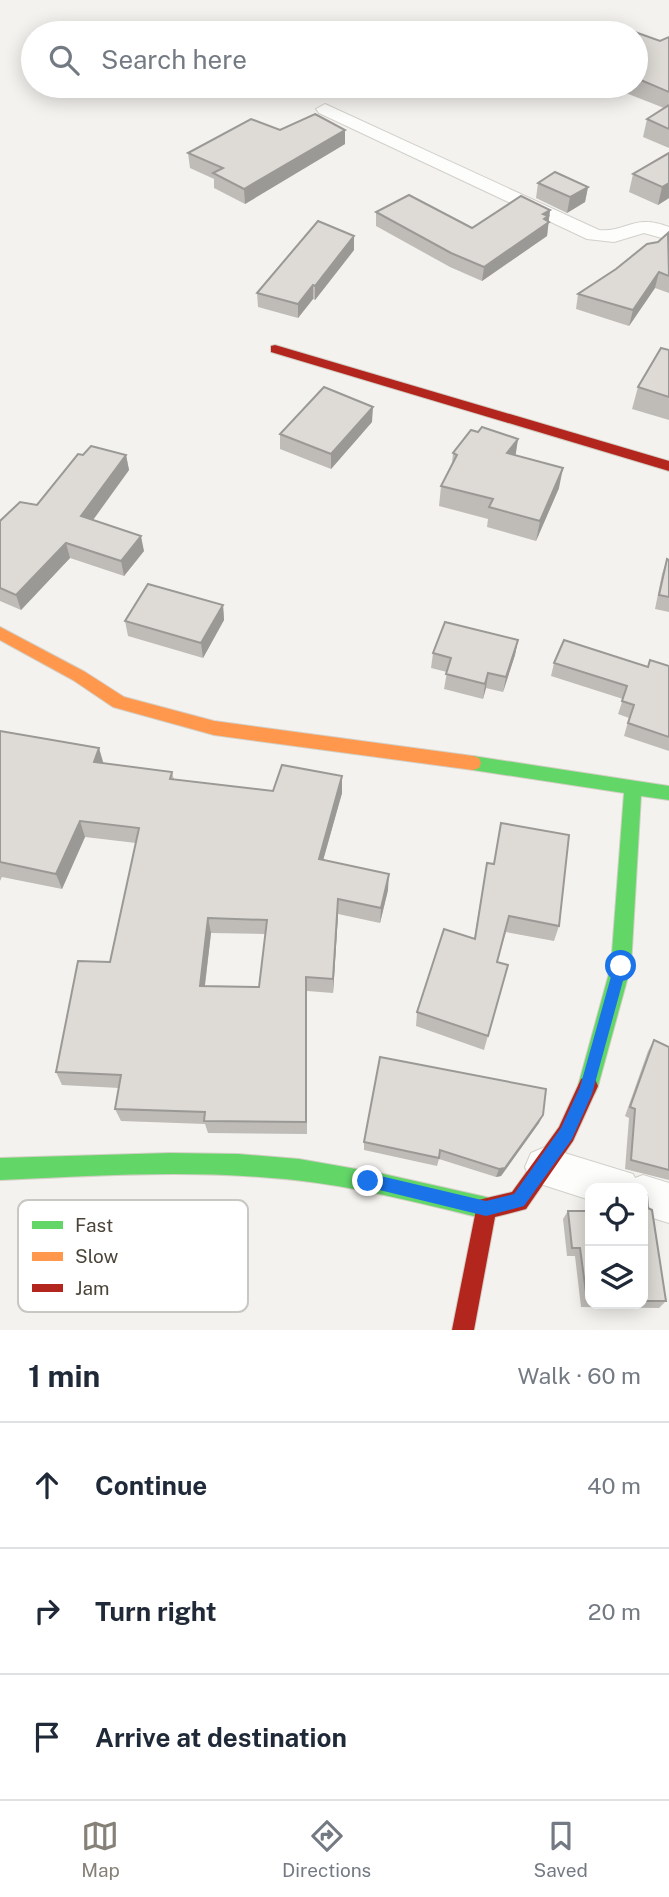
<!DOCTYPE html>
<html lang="en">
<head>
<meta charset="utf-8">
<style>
  :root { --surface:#fff; --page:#f6f6f7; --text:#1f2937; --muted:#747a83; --line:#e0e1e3; --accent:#868178 }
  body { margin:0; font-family:"Public Sans",sans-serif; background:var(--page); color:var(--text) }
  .controls { position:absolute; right:21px; bottom:21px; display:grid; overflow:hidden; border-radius:14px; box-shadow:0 4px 18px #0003 }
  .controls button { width:63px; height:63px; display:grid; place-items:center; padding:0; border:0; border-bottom:2px solid var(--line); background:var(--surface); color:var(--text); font:35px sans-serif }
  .stop { position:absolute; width:21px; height:21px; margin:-16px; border:5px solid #1a73e8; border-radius:50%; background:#fff }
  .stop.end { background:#1a73e8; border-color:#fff; box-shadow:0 2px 7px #0008 }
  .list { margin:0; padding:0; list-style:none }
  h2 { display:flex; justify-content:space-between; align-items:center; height:91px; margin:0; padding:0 28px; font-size:30px }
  h2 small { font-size:23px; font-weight:400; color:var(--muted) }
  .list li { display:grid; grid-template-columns:46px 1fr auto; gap:21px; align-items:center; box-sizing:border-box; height:126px; padding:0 28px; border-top:2px solid var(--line) }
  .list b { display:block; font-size:26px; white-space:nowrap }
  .list em { font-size:23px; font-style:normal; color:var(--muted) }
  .icon { flex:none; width:38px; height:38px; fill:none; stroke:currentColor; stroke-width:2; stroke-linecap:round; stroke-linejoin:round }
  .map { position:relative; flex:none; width:669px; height:1330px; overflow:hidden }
  .search { position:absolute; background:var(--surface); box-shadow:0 4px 18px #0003; left:21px; right:21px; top:21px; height:77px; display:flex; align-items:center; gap:18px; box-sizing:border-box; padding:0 24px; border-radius:38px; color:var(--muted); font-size:26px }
  .sheet { height:469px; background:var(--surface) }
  nav { display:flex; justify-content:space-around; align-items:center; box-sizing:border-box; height:98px; border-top:2px solid var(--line); background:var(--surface); font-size:19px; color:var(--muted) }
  nav a { display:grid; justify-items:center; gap:4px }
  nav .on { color:var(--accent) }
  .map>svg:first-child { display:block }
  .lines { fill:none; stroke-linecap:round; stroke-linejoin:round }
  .street-casing { stroke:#d2d0cb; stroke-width:2 }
  .fast-casing { stroke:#d3cfc5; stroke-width:2 }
  .slow-casing { stroke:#d3cfc5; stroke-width:2 }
  .jam-casing { stroke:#d3cfc5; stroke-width:2 }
  .street { fill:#fdfdfc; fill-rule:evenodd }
  .fast { fill:#63d668; fill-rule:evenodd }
  .slow { fill:#ff974d; fill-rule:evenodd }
  .jam { fill:#b3261e; fill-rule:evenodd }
  .wall { fill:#bfbcb8; fill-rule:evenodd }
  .shaded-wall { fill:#9b9996 }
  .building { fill:#dedbd6; stroke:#9b9996; stroke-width:2; fill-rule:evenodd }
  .route { fill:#1a73e8 }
  .key { fill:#fff; stroke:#c9c7c4; stroke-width:2 }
  .key-label { font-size:19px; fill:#4b4439 }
</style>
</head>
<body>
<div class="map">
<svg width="669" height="1330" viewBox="0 0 669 1330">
  <rect width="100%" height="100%" fill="#f4f2ee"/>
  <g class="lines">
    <g class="street-casing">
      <g id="street">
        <path d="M325 104 599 230C625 233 634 213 669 227V240L644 233 614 242 587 239 319 113 316 109Z"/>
        <path d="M545 1147 633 1174 635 1178 643 1175 669 1183V1223L643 1215V1188H590V1200L531 1181 525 1167 531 1153Z"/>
      </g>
    </g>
    <g class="fast-casing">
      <g id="fast">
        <path d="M473 756 669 786V800L641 796 631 966 598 1086 595 1093 588 1096 581 1093 578 1086 611 966 624 793 473 770 467 768 465 763 467 758Z"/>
        <path d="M170 1153 238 1154 299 1159 379 1173 486 1197 494 1200 497 1208 494 1216 486 1219C415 1202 344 1183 272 1178 181 1170 90 1176 0 1180V1158Z"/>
      </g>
    </g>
    <g class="slow-casing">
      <path id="slow" d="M0 627 85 672 124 697 214 721 473 756 479 758 481 763 479 768 473 770 214 735 113 707 73 680 0 640Z"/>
    </g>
    <g class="jam-casing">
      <g id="jam">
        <path d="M275 345 669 461V471L271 352V346Z"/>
        <path d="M588 1076 595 1079 598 1086 573 1141 526 1209 495 1217 474 1330H452L478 1200 512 1192 559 1127 581 1079Z"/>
      </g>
    </g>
    <use href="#street" class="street"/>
    <use href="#fast" class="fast"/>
    <use href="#slow" class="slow"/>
    <use href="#jam" class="jam"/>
  </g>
  <g class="wall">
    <path d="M636 33 660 41 669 37V148L643 137 647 119 664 108 608 86H636Z"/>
    <path d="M280 130H345V144L245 204 214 188V179L190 168 188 153Z"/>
    <path d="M669 152V198L658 205 629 192 633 174Z"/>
    <path d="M538 183 588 187 585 202 567 213 536 198Z"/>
    <path d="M550 210 547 236 482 281 450 267 376 226V212L472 228Z"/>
    <path d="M669 234V293L655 288 629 326 576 309 578 294 658 242Z"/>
    <path d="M354 250 315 300 313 299 298 318 258 307 257 293Z"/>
    <path d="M669 350V420L632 409 638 387Z"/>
    <path d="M372 422 331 469 280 449V434Z"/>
    <path d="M478 432 518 439 515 456 559 488 536 541 487 527 488 519 439 506 441 486 452 463 453 453Z"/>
    <path d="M83 455H126L129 470 93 520 144 551 124 576 70 558 21 610 0 601V521L37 505Z"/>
    <path d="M667 559 669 560V612L655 609 662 574Z"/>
    <path d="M223 605 224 620 203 658 128 636 125 621Z"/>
    <path d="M518 640 515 655 503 692 486 688 483 699 444 689 447 672 431 668 433 653Z"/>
    <path d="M554 663 648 667 669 666V751L624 736 629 718 618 714 623 699 551 676Z"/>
    <path d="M0 731 103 763 172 772 174 780 273 791 342 793 323 860 388 890 380 923 338 914 333 993 307 991V1134L208 1133 205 1124 121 1121 115 1109 119 1088 62 1085 56 1072 110 962 136 843 85 837 62 889 2 877 0 881ZM211 933 265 934 259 987 205 986Z"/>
    <path d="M501 823 559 926 554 941 506 932 497 962 508 965 484 1050 416 1026 417 1012 474 939 487 863 494 864Z"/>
    <path d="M654 1040 669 1047V1180L625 1169 629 1118 625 1116 648 1051Z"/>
    <path d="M543 1115 539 1123 501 1176 496 1177 439 1159 437 1166 364 1150V1142Z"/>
    <path d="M643 1195 648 1208 666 1301 659 1308 581 1307 575 1256H567L563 1219 568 1211H590L589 1204 590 1201V1304H643Z"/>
  </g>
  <g class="shaded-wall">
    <path d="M345 130V144L245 204 244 189Z"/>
    <path d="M669 183V198L658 205 662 187Z"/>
    <path d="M588 187 585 202 567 213 570 197Z"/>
    <path d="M550 210 547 236 482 281 484 267 543 214Z"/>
    <path d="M354 236V250L315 300V286Z"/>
    <path d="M659 272 655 288 629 326 633 310Z"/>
    <path d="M313 285V299L298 318V304Z"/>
    <path d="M373 407 372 422 331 469V454Z"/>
    <path d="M518 439 515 459 507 453Z"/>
    <path d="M126 455 129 470 85 531 81 516Z"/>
    <path d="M563 468 559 488 536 541 540 521Z"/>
    <path d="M141 536 144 551 124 576 121 561Z"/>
    <path d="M66 543 70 558 21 610 16 595Z"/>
    <path d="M223 605 224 620 203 658 201 643Z"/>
    <path d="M518 640 515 655 503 692 506 677Z"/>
    <path d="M488 673 486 688 483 699 485 684Z"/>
    <path d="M99 748 104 765 94 762Z"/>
    <path d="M342 776V793L319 875V859Z"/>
    <path d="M80 821 85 837 62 889 56 874Z"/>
    <path d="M389 874 388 890 380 923 381 908Z"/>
    <path d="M338 899V914L333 993V979Z"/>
    <path d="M208 918 211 933 203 1000 200 986Z"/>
    <path d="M543 1115 539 1123 501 1176 496 1177 499 1169Z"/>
  </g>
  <g class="building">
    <path d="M632 31 660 41 669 37V92L636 78V33H626Z"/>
    <path d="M669 105V129L647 119Z"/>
    <path d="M315 114 345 130 244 189 213 173 223 168 188 153 251 119 280 130Z"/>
    <path d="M669 153V183L662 187 633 174Z"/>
    <path d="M555 172 588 187 570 197 538 183Z"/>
    <path d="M409 195 472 228 521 196 550 210 543 214 548 216 544 219 549 222 484 267 451 253 376 212Z"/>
    <path d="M318 221 354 236 315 286 313 285 298 304 257 293Z"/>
    <path d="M668 233 669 276 659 272 633 310 578 294 616 269 647 244 658 242Z"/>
    <path d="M661 348 669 350V397L638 387Z"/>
    <path d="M324 387 373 407 331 454 280 434Z"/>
    <path d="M482 427 518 439 507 453 563 468 540 521 489 507 493 499 441 486 457 455 453 453 471 430 478 432Z"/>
    <path d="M91 446 126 455 81 516 141 536 121 561 66 543 16 595 0 588V521L20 502 37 505 78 454 83 455Z"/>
    <path d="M667 559 669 560V597L659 595Z"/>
    <path d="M148 584 223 605 201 643 125 621Z"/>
    <path d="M445 622 518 640 506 677 488 673 485 684 446 674 451 658 433 653Z"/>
    <path d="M564 640 648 667 650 660 669 666V737L628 723 634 705 622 701 627 686 554 663Z"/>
    <path d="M0 731 99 748 94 762 172 772 170 779 273 791 282 765 342 776 319 859 389 874 381 908 338 899 333 979 306 977V1122L204 1121 205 1112 115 1109 121 1075 56 1072 78 961 110 962 139 828 80 821 56 874 0 862ZM208 918 267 920 259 987 200 986Z"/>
    <path d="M501 823 569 835 559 926 509 916 497 962 508 965 488 1036 417 1012 444 929 475 939 487 863 494 864Z"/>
    <path d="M654 1040 669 1047V1170L631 1160 635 1109 630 1107Z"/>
    <path d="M380 1057 546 1089 543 1115 505 1168 499 1169 440 1150 439 1158 364 1142Z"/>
    <path d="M643 1195H647L648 1208 652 1210 666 1301H643Z"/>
    <path d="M568 1211H590V1300H587L580 1248H572Z"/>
  </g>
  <path class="route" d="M621 959 627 966 592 1094 572 1139 524 1206 486 1216 363 1186 361 1181 363 1175 368 1173 486 1201 514 1194 561 1128 580 1087 614 966Z"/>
  <rect x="18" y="1200" width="230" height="112" rx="10" class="key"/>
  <rect x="32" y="1221" width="31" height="8" fill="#63d668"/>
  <rect x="32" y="1252" width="31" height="9" fill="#ff974d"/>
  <rect x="32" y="1284" width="31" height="8" fill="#b3261e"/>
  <g class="key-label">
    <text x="75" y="1232">Fast</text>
    <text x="75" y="1263">Slow</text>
    <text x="75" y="1295">Jam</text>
  </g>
</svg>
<div class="controls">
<button><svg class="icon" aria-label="locate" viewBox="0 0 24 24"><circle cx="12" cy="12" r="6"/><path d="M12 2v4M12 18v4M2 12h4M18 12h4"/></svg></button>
<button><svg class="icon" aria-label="layers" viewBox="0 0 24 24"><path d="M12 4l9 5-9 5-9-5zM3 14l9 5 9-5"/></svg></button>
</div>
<div class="stop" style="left:621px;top:966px"></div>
<div class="stop end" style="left:368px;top:1181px"></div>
<div class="search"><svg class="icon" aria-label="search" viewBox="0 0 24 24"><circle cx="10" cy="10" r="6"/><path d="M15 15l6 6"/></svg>Search here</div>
</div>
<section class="sheet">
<h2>1 min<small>Walk · 60 m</small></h2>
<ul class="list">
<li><svg class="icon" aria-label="ahead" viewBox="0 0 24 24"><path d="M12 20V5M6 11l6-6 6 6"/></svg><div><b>Continue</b></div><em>40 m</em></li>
<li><svg class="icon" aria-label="right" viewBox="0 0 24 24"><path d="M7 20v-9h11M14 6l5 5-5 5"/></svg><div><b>Turn right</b></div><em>20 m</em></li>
<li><svg class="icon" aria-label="arrive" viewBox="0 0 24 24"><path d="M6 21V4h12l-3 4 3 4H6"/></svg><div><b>Arrive at destination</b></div></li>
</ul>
</section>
<nav>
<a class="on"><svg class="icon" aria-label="map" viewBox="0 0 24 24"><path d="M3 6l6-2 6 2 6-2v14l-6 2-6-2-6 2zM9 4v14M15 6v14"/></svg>Map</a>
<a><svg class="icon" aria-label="directions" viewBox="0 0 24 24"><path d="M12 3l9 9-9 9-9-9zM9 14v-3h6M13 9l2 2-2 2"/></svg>Directions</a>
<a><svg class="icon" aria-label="saved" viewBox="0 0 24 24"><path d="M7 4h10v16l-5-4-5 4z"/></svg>Saved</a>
</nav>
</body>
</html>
